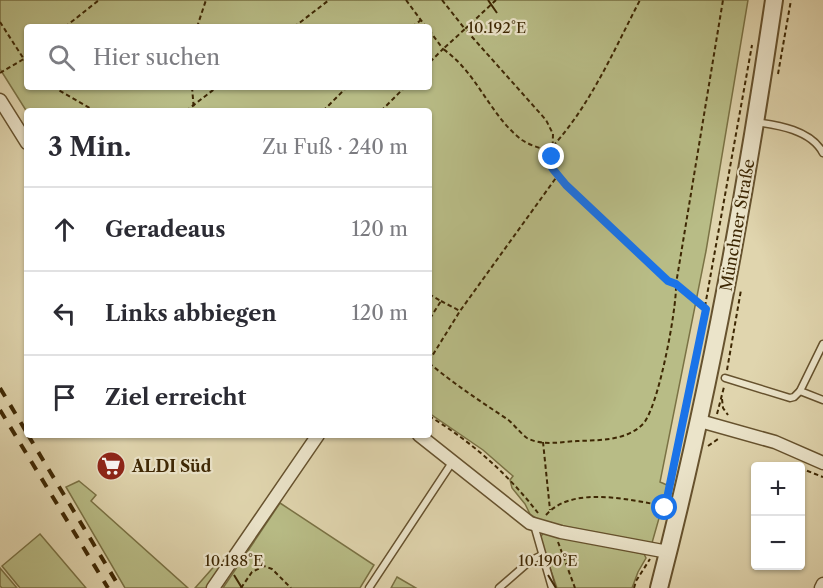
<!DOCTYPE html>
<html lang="de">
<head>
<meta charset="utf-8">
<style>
  :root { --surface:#fff; --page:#f2f2f3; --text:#2b2b33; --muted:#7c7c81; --line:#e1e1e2 }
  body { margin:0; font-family:"Libre Caslon Text",serif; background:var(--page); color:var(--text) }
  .controls { position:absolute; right:18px; bottom:18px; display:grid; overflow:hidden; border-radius:6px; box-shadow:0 2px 4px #0004 }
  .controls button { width:54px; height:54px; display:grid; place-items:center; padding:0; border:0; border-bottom:2px solid var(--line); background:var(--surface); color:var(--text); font:30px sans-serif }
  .stop { position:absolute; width:18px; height:18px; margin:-14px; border:4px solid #1a73e8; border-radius:50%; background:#fff }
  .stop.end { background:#1a73e8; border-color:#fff; box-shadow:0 2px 6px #0008 }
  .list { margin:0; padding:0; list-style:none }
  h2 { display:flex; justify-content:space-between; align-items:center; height:78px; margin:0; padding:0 24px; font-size:26px }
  h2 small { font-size:20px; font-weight:400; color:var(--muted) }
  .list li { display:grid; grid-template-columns:39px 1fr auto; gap:18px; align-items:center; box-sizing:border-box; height:84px; padding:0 24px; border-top:2px solid var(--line) }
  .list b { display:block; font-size:22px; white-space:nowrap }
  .list em { font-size:20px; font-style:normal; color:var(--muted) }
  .icon { flex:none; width:33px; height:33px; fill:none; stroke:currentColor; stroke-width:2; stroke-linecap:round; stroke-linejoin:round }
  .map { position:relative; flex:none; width:823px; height:588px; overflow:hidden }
  .search { position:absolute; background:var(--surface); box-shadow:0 2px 4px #0004; left:24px; top:24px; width:408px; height:66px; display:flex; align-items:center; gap:15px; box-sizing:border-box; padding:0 21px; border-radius:6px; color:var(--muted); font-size:22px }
  .panel { position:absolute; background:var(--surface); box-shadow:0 2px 4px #0004; left:24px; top:108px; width:408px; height:330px; border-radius:6px }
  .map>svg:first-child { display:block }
  .green { fill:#b8bc86; stroke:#7a7244; stroke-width:1.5; fill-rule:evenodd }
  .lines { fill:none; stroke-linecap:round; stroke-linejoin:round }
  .service-casing { stroke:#66522e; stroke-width:9 }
  .minor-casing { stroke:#66522e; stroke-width:15 }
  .tertiary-casing { stroke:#66522e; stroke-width:20 }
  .path { stroke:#3d2703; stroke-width:2; stroke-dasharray:4.5 3; stroke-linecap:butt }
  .service { stroke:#ebe4ca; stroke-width:6 }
  .minor { stroke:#ebe4ca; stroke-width:12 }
  .tertiary { stroke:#ebe4ca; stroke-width:16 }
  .rail { stroke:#3d2703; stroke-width:4; stroke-dasharray:10 10; stroke-linecap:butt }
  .route { stroke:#1a73e8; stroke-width:8 }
  .ticks { fill:none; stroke:#3d2703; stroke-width:2 }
  .labels { text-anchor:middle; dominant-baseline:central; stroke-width:4.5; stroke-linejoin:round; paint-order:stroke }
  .street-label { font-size:16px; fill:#3d2703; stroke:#ebe4ca }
  .poi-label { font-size:16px; font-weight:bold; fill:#3d2703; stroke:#ebe4ca; text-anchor:start }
  .ticks-label { font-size:15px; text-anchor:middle; fill:#3d2703; stroke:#ebe4ca; stroke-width:4.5; stroke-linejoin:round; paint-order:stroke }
</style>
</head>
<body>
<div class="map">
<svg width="823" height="588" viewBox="0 0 823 588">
  <rect width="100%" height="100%" fill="#e0d5ae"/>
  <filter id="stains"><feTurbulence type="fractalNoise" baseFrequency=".00333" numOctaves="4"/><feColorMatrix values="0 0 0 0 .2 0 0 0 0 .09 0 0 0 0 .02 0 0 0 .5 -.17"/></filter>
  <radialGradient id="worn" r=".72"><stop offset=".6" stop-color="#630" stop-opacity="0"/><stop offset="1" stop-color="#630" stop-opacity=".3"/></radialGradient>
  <g class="green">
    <path d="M0 0H748L706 251 660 482 667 485V490L652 543 542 522 530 514 525 504 512 488 510 480 513 476 483 450 429 413V111L27 112 0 69ZM27 27H429V87H27Z"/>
    <path d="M79 481 96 495 91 501 188 588H125L66 487Z"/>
    <path d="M280 503 374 565 360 588H223Z"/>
    <path d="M543 533 644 554 646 558 638 572 632 588H557L540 539Z"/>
    <path d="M40 534 86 588H20L2 566Z"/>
    <path d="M218 562 221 566 207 588H195Z"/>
    <path d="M0 568 17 588H2L0 586Z"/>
    <path d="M397 577 416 588H391Z"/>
  </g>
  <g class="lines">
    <g class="service-casing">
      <g id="service">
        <path d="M755 122C778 125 811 130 823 153"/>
        <path d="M725 378 790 398 794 397 800 391 823 344"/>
        <path d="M800 391 823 400"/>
        <path d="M534 525 552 588"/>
        <path d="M369 588 453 461"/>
        <path d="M499 588 530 561 542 555"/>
      </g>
    </g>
    <g class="minor-casing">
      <g id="minor">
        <path d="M0 100 27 143"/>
        <path d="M700 421 775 442 823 463"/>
        <path d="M419 435 530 523 561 532 668 552"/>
        <path d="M213 588 318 435"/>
        <path d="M821 588 823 584"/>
      </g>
    </g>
    <g class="tertiary-casing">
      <path id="tertiary" d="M659 588C709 395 745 198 774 0"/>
    </g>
    <g class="path">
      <path d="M406 0 426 27"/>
      <path d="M442 0 465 29 443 49C477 72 490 116 522 140 531 146 543 149 553 152"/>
      <path d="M496 0 465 29 546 120 553 134 552 168 566 185 668 281 676 284 723 0"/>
      <path d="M0 22 27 64"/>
      <path d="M65 27 99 0"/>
      <path d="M197 27 206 0"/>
      <path d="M294 27 329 0"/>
      <path d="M412 27 421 20"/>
      <path d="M429 30 443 49 429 63"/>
      <path d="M0 73 27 57"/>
      <path d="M778 74 791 0"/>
      <path d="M53 87 95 111"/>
      <path d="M192 87 194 111"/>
      <path d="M186 111 217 87"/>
      <path d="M323 111 347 87"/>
      <path d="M381 111 405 87"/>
      <path d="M553 146C591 104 614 50 640 0"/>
      <path d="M429 294 441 301 429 320"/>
      <path d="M441 301 460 311 558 175"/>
      <path d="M429 361 460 311"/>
      <path d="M429 363C454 384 480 401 507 419 514 424 520 433 527 438 541 446 561 442 577 441 599 440 625 441 642 425 658 411 677 308 676 284L706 309"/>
      <path d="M727 370 741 290"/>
      <path d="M693 373 752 45"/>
      <path d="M722 399 723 408 728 415"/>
      <path d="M717 414 724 387"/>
      <path d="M429 416C472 442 508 474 538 513"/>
      <path d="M429 424 430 425"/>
      <path d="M543 442 550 510"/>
      <path d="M708 446 718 439"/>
      <path d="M800 468 823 477"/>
      <path d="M546 515C572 485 631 500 664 506"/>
      <path d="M558 542 575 588"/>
      <path d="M241 588 252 572 264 566 272 569 291 588"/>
      <path d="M634 588 636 581 650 559"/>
    </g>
    <use href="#service" class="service"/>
    <use href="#minor" class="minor"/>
    <use href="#tertiary" class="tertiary"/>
    <g class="rail">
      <path d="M0 388 27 433"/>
      <path d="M0 410 108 588"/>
      <path d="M28 435 120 588"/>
    </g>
  </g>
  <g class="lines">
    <path class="route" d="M552 157V168L566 185 668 281 676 284 706 309 665 508"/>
  </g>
  <path class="ticks" d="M488 0 497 13M234 575 242 588M548 575 556 588"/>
  <defs>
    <g id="supermarket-disc" transform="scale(1.5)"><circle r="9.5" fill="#8f2418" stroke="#ebe4ca"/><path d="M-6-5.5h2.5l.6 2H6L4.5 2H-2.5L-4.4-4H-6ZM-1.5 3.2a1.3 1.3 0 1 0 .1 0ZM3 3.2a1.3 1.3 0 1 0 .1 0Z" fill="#fff"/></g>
  </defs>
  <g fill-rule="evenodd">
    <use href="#supermarket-disc" x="111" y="466"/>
  </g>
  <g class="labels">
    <g class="street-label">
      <text transform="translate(737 225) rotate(-80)">Münchner Straße</text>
    </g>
    <g class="poi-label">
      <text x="132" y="466">ALDI Süd</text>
    </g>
  </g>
  <g class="ticks-label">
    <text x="497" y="33">10.192°E</text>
    <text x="234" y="566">10.188°E</text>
    <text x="548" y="566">10.190°E</text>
  </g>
  <rect width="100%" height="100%" filter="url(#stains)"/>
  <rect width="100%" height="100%" fill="url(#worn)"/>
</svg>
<div class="controls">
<button>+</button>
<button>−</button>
</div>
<div class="stop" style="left:665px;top:508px"></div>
<div class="stop end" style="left:552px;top:157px"></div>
<div class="search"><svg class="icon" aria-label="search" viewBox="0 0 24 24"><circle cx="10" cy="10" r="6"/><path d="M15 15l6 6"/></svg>Hier suchen</div>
<section class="panel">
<h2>3 Min.<small>Zu Fuß · 240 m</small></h2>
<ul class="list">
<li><svg class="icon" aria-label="ahead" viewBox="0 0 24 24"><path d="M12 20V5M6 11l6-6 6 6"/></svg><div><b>Geradeaus</b></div><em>120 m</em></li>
<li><svg class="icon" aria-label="left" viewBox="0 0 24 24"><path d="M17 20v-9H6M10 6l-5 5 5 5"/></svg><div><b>Links abbiegen</b></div><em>120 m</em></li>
<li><svg class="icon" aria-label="arrive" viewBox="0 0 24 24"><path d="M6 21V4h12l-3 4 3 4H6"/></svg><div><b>Ziel erreicht</b></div></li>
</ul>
</section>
</div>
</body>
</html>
